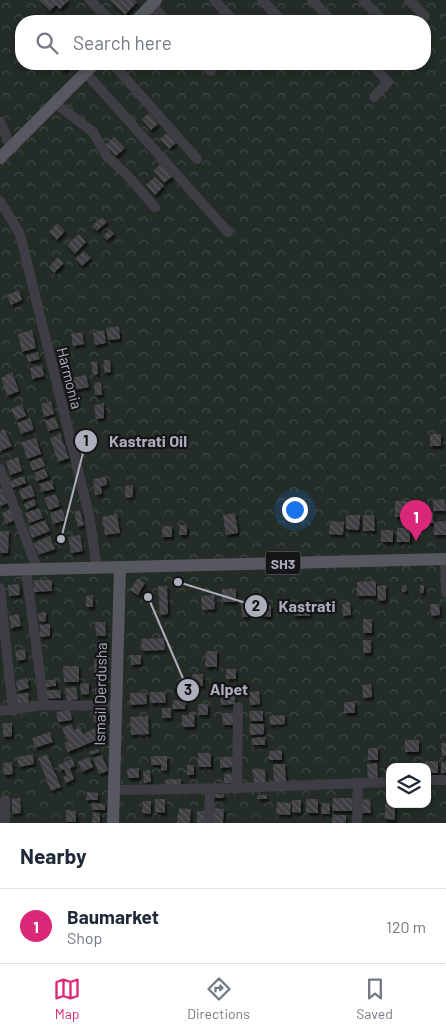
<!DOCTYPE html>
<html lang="en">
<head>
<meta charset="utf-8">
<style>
  :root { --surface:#fff; --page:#f2f2f3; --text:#1f2937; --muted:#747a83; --line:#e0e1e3; --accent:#db2777 }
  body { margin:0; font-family:Barlow,sans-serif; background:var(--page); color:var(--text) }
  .controls { position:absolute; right:15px; bottom:15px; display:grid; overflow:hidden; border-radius:10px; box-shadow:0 2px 8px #0003 }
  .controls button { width:45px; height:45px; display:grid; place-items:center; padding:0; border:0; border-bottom:1px solid var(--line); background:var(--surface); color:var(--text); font:25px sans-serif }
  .you { position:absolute; left:294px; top:509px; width:18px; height:18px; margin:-12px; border:4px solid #fff; border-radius:50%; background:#1a73e8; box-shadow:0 0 0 8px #1a73e833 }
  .badge { display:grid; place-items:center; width:32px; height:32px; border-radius:50%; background:var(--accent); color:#fff; font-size:16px; font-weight:700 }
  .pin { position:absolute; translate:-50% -41px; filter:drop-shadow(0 1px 2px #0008) }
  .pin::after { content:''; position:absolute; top:26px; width:18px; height:15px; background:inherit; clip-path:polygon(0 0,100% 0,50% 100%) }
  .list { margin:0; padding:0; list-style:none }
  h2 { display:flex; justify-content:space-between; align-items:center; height:65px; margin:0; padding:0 20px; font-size:21px }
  h2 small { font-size:16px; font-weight:400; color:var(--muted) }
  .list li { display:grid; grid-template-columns:32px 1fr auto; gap:15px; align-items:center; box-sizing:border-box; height:75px; padding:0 20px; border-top:1px solid var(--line) }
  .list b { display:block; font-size:19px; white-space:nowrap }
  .list p { margin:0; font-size:16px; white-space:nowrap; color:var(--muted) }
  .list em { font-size:16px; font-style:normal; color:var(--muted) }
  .icon { flex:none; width:28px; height:28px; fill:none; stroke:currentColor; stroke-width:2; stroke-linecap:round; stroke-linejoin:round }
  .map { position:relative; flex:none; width:446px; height:823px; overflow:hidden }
  .search { position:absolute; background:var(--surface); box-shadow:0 2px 8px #0003; left:15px; right:15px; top:15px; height:55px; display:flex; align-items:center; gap:12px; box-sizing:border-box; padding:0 18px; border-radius:20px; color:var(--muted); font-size:19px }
  .sheet { height:140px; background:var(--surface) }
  nav { display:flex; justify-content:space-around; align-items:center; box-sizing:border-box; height:70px; border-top:1px solid var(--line); background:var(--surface); font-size:14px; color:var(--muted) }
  nav a { display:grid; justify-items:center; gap:2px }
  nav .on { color:var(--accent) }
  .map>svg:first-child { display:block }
  .park { fill:url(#park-crowns); fill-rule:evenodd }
  .building { fill:url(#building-back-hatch); filter:url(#shadow) }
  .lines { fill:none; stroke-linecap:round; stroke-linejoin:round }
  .minor { stroke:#3d3d43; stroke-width:10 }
  .major { stroke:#575760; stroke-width:12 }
  .labels { text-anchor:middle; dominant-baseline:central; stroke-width:4.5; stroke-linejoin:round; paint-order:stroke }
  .shield { fill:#151517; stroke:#7f808a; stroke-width:1 }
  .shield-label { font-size:14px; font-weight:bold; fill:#acaebb }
  .street-label { font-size:15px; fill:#acaebb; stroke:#151517 }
  .leader { fill:none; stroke:#acaebb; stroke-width:2 }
  .callout-dot { fill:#acaebb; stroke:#151517; stroke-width:2 }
  .mark-label { font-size:15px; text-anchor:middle; font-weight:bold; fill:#111 }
  .callout-label { font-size:16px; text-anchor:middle; font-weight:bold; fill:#acaebb; stroke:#151517; stroke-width:4.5; stroke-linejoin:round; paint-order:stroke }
</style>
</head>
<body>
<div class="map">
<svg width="446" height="823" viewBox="0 0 446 823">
  <defs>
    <pattern id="park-crowns" width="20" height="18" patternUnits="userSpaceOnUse" patternTransform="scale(1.25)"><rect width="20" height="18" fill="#232c26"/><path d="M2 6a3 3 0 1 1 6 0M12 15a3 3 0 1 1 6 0" fill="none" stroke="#404844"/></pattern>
    <pattern id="building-back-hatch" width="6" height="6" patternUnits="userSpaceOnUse" patternTransform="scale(1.25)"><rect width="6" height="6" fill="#3f3f43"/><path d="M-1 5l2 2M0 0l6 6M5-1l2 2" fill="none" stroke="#58585c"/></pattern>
    <filter id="shadow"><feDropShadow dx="2" dy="3" stdDeviation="1" flood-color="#0009"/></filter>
  </defs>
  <rect width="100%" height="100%" fill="#1a1a1c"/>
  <path class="park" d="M0 0H446V823H0ZM21 21H425V64H21ZM390 767H427V804H390Z"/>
  <g class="building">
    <path d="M39 0H69L60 9 56 5 50 11Z"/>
    <path d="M110 0H134L137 2 125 15Z"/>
    <path d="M57 64H71L64 71Z"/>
    <path d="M149 113 158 124 151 130 142 119Z"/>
    <path d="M167 133 176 143 169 149 160 139Z"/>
    <path d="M114 137 125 148 116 156 105 145Z"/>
    <path d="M161 164 173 176 164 183 153 171Z"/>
    <path d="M155 177 164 186 155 195 146 185Z"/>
    <path d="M102 217 107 222 97 231 92 226Z"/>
    <path d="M57 223 65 231 57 240 49 232Z"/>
    <path d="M110 230 114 234 107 240 103 236Z"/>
    <path d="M79 234 86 242 75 254 67 245Z"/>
    <path d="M84 251 91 258 82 266 75 259Z"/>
    <path d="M58 257 64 263 54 273 49 267Z"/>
    <path d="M19 290 22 300 11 305 7 295Z"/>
    <path d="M119 326 120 339 108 340 106 328Z"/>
    <path d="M32 330 36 348 22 352 18 334Z"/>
    <path d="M104 330 106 343 95 345 93 332Z"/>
    <path d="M82 332 84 344 73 346 71 334Z"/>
    <path d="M38 352 40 359 28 362 26 355Z"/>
    <path d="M104 360H110L111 372 104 373Z"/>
    <path d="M97 361 98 374 93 375 91 362Z"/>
    <path d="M42 365 44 376 32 379 30 368Z"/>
    <path d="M12 372 19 391 7 396 1 378Z"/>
    <path d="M86 375 89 387 74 390 71 378Z"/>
    <path d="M101 382 102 395H95L94 383Z"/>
    <path d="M51 401 54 414 44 417 41 404Z"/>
    <path d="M104 403V418L96 419 94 405Z"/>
    <path d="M22 404 26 416 16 420 11 409Z"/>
    <path d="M55 417 59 428 48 431 45 421Z"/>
    <path d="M30 418 34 429 21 434 17 423Z"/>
    <path d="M4 429 12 446 0 451V431Z"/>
    <path d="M60 434 69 458 58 462 50 438Z"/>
    <rect x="430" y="434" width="11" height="12"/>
    <path d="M36 438 41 454 27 459 22 442Z"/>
    <path d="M18 457 22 471 10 475 6 461Z"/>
    <path d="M42 457 45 466 33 471 29 462Z"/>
    <path d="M45 468 48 477 37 481 34 473Z"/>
    <path d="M24 476 26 483 12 488 10 481Z"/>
    <path d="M106 477 107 485 101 486 102 494 95 495 93 479Z"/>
    <path d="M52 480 54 489 42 492 39 484Z"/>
    <path d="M31 485 35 496 22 500 19 490Z"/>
    <path d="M133 485V497L125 498V486Z"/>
    <path d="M2 488 8 503 0 506V489Z"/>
    <path d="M56 494 60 506 49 510 44 498Z"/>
    <path d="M34 499 36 505 26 510 24 504Z"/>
    <path d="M445 499 446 511H433V500Z"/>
    <rect x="395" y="501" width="18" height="16"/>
    <path d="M39 508 43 518 29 523 25 513Z"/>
    <path d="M11 509 15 520 6 524 2 513Z"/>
    <path d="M62 509 66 520 53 524 50 513Z"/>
    <path d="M80 510 84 525 78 527 74 512Z"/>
    <path d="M427 512H433L434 523H427Z"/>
    <path d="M235 513 238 533 226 535 223 515Z"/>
    <path d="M117 514 120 533 105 535 102 517Z"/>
    <path d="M346 515H360L359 530 346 529Z"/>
    <path d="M363 515H374L375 531H363Z"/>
    <path d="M45 520 50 531 32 538 28 527Z"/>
    <path d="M330 521 344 522 343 535 329 534Z"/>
    <path d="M446 521V535H434V522Z"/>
    <rect x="179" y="525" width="8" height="10"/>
    <rect x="162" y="526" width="10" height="11"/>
    <rect x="397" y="528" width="13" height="14"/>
    <rect x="381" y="530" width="12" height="12"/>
    <path d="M0 531H9L8 553H0Z"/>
    <path d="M80 535 83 551 71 553 68 537Z"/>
    <path d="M50 536 55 549 38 555 34 543Z"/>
    <path d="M138 578 145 583 138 595 130 590Z"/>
    <path d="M34 580H52V591L34 592Z"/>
    <path d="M376 581V596H357V582Z"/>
    <path d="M19 584 20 595 9 596 8 585Z"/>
    <path d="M386 585V600L378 601 377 586Z"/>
    <path d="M402 585H406L407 591 402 592Z"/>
    <rect x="420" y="585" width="4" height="8"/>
    <path d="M158 586H167L168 614 160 615Z"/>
    <rect x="222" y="589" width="14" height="13"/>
    <path d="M93 595V607H86V596Z"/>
    <path d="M214 595 215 609 202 610 201 596Z"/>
    <path d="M247 602 248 617H242L241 603Z"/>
    <path d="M350 602 351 615 343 616 342 603Z"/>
    <path d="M294 604H309L310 616H294Z"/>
    <path d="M430 604H439L440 615 431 616Z"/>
    <path d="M261 605H271V617L260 616Z"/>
    <path d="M46 612V621L39 622 38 613Z"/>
    <path d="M19 614 21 626 11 628 9 616Z"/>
    <rect x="363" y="619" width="9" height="14"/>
    <path d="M95 622H105L106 636H96Z"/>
    <path d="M50 624V636L40 637V625Z"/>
    <path d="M164 638 165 650 142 651 141 639Z"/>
    <rect x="363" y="640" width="8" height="13"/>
    <path d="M25 649 26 659 17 661 15 651Z"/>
    <path d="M206 651H217V667H205Z"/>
    <rect x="94" y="655" width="11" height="24"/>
    <path d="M130 655H141V664L131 665Z"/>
    <path d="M63 666H79V682H64Z"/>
    <rect x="226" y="669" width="10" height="10"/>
    <rect x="192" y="674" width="11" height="12"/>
    <path d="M27 678 29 688 18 691 16 681Z"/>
    <path d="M46 680H56V686L46 687Z"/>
    <path d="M89 683V694L81 695 80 684Z"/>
    <path d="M371 684 372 697 363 698 362 685Z"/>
    <path d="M76 687 78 699 67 701 65 688Z"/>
    <path d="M95 688H106L105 701H95Z"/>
    <path d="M46 690H60L61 698 46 699Z"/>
    <path d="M259 691 260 704 250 705 249 692Z"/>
    <path d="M150 692H165L166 703H150Z"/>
    <path d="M28 693 29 705 18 706 16 694Z"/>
    <path d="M130 693H146L147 704 130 705Z"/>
    <path d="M220 696H235V704L221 705Z"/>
    <path d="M173 700 186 701 185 709H172Z"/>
    <rect x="344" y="702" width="11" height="11"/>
    <rect x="198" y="704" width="10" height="11"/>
    <rect x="162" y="708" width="9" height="10"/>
    <path d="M70 710 72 720 58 722 56 712Z"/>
    <path d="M107 711 108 722 94 723 93 712Z"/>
    <path d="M249 711H263V721H250Z"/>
    <path d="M189 712H195L194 727H182V715H189Z"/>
    <path d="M222 713H233V725H223Z"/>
    <path d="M285 715V724L270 725 269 716Z"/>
    <path d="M148 716 149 734 131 735 130 717Z"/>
    <path d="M3 723H12V736L3 737Z"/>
    <path d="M71 724 74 730 80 727 83 734 101 725 106 736 68 752 64 743 68 742 62 728Z"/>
    <path d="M249 724H264V734L250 735Z"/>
    <path d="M50 732 53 742 35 748 32 738Z"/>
    <path d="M265 737V745H252V738Z"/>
    <rect x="405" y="740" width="14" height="12"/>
    <path d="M441 743H446V756H442Z"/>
    <rect x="368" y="748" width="10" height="12"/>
    <path d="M98 749 99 752 90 755 89 752Z"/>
    <path d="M282 750V760H269V751Z"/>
    <rect x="198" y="753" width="13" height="14"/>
    <path d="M33 754 34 764 19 767 17 757Z"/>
    <path d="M47 754 61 787 51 791 38 758Z"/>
    <path d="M102 755 108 771 99 774 93 758Z"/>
    <path d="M151 756H167V771L161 770V765H151Z"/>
    <path d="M89 757 93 767 82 772 78 762Z"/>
    <path d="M220 757H234V767L220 768Z"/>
    <path d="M72 759 75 766 70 768 74 779 66 783 63 777 67 776 64 769 61 771 58 765Z"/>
    <path d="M425 761H438V773H427Z"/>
    <path d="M12 762 13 774 4 775 3 763Z"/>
    <rect x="441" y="762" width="5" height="11"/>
    <path d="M377 763 378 778 368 779 367 764Z"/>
    <rect x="409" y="763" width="11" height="4"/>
    <path d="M273 764H285L286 783H274Z"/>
    <rect x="187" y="765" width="7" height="10"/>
    <path d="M139 768V778H128L127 769Z"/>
    <path d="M265 769 266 783 254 784 253 770Z"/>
    <path d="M150 770 151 782 144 783 143 771Z"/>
    <path d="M234 773V783H224V774Z"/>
    <rect x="166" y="779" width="15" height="5"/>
    <path d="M87 792 98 793V800H86Z"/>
    <rect x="211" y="794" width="13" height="4"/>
    <path d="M258 795H267V799H257Z"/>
    <path d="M20 798 21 813 12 814V799Z"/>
    <path d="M333 798H353L352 811H332Z"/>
    <path d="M155 799H165V813L155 812Z"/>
    <rect x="306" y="799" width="12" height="14"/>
    <path d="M370 799 371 813H361V800Z"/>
    <path d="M292 800H301V813L292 812Z"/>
    <path d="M143 801H151V814L142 813Z"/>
    <path d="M277 802 291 803 290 815 276 814Z"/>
    <path d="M385 802 395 804V820L385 819Z"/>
    <path d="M92 803 105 804V810H92Z"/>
    <path d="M322 803H330V814H321Z"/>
    <path d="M179 808 191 809 190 823H177Z"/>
    <path d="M213 808 224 809 223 823H212Z"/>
    <path d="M66 810 76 811V822H66Z"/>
    <rect x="197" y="811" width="8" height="12"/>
    <path d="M93 812 100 813V823H92Z"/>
    <path d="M333 815H346V823H332Z"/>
  </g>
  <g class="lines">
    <g class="minor">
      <path d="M90 0 111 21"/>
      <path d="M214 0 234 21"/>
      <path d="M262 0 282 21"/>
      <path d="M312 0 332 21"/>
      <path d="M363 0 383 21"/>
      <path d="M409 0 425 16"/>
      <path d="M151 5 166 21"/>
      <path d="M113 64 197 159"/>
      <path d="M204 64 211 71"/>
      <path d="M372 64 388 82 374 97"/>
      <path d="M85 72 228 232"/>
      <path d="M55 103 93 132 107 156 128 176 155 207"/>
      <path d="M0 122 11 147"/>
      <path d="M0 201 20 234 89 515 97 568"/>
      <path d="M0 469 37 569"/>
      <path d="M445 559 446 592"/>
      <path d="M26 569 44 705"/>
      <path d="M0 588 13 710"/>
      <path d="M0 711 44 705 116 706"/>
      <path d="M427 780H446"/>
      <path d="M237 788 238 707"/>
      <path d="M114 790 237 788 390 782"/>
      <path d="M5 823V800"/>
      <path d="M209 823 210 788"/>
      <path d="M357 823 358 783"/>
    </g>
    <g class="major">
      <path d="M136 21 156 0"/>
      <path d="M0 158 94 64"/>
      <path d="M0 570 446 559"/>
      <path d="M113 823 120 567"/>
    </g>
  </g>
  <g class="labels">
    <rect class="shield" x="265.5" y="551.5" width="35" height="23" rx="4"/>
    <g class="shield-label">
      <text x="283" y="563">SH3</text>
    </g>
    <g class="street-label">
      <text transform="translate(70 378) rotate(76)">Harmonia</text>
      <text transform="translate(100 694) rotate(-89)">Ismail Derdusha</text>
    </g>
  </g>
  <path class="leader" d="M61 539L86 441M178 582L256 606M148 597L188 690"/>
  <g class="callout-dot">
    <circle cx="61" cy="539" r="5"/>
    <circle cx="178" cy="582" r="5"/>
    <circle cx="148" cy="597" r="5"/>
    <circle cx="86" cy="441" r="12"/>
    <circle cx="256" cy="606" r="12"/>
    <circle cx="188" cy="690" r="12"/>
  </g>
  <g class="mark-label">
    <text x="86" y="446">1</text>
    <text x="256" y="611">2</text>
    <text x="188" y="695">3</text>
  </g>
  <g class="callout-label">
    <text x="148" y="447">Kastrati Oil</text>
    <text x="307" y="612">Kastrati</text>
    <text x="229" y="695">Alpet</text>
  </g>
</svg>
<div class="controls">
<button><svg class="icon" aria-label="layers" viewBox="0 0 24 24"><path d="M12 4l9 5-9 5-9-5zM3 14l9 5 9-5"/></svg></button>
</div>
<div class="you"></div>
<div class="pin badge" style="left:416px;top:541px">1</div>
<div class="search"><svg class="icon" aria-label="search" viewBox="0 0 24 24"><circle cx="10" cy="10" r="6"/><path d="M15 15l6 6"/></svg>Search here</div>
</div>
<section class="sheet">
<h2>Nearby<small></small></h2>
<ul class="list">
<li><span class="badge">1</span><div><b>Baumarket</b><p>Shop</p></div><em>120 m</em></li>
</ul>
</section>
<nav>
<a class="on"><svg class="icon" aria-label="map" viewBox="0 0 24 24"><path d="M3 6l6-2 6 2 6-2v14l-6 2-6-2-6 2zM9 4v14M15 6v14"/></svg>Map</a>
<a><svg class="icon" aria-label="directions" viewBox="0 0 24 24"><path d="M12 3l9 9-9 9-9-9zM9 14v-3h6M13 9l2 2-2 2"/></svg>Directions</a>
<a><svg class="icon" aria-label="saved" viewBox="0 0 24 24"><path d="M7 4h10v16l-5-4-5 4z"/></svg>Saved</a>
</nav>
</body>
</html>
